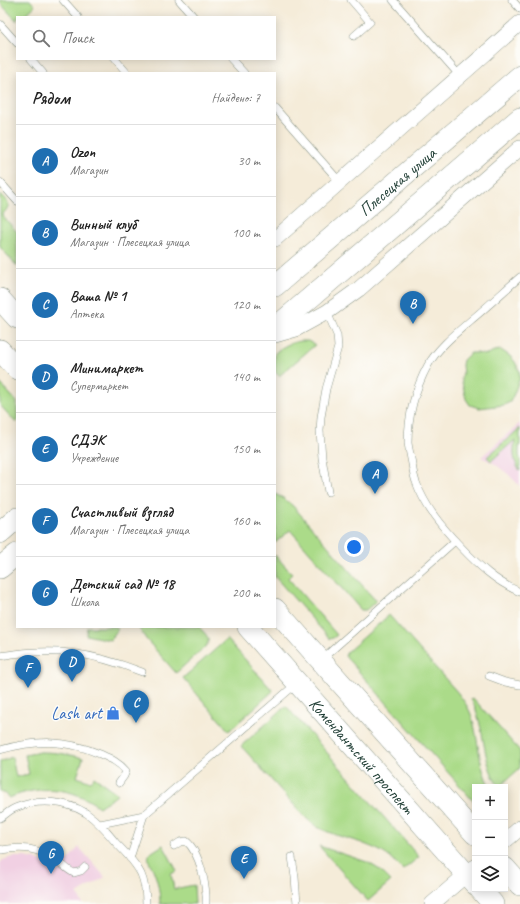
<!DOCTYPE html>
<html lang="ru">
<head>
<meta charset="utf-8">
<style>
  :root { --surface:#fff; --page:#f2f2f2; --text:#222; --muted:#767676; --line:#e0e0e0; --accent:#1f6fb2 }
  body { margin:0; font-family:Caveat,sans-serif; background:var(--page); color:var(--text) }
  .controls { position:absolute; right:12px; bottom:12px; display:grid; overflow:hidden; border-radius:0px; box-shadow:0 2px 10px #0003 }
  .controls button { width:36px; height:36px; display:grid; place-items:center; padding:0; border:0; border-bottom:1px solid var(--line); background:var(--surface); color:var(--text); font:20px sans-serif }
  .you { position:absolute; left:354px; top:547px; width:14px; height:14px; margin:-10px; border:3px solid #fff; border-radius:50%; background:#1a73e8; box-shadow:0 0 0 6px #1a73e833 }
  .badge { display:grid; place-items:center; width:26px; height:26px; border-radius:50%; background:var(--accent); color:#fff; font-size:13px; font-weight:700 }
  .pin { position:absolute; translate:-50% -33px; filter:drop-shadow(0 1px 2px #0008) }
  .pin::after { content:''; position:absolute; top:21px; width:14px; height:12px; background:inherit; clip-path:polygon(0 0,100% 0,50% 100%) }
  .list { margin:0; padding:0; list-style:none }
  h2 { display:flex; justify-content:space-between; align-items:center; height:52px; margin:0; padding:0 16px; font-size:17px }
  h2 small { font-size:13px; font-weight:400; color:var(--muted) }
  .list li { display:grid; grid-template-columns:26px 1fr auto; gap:12px; align-items:center; box-sizing:border-box; height:72px; padding:0 16px; border-top:1px solid var(--line) }
  .list b { display:block; font-size:15px; white-space:nowrap }
  .list p { margin:0; font-size:13px; white-space:nowrap; color:var(--muted) }
  .list em { font-size:13px; font-style:normal; color:var(--muted) }
  .icon { flex:none; width:22px; height:22px; fill:none; stroke:currentColor; stroke-width:2; stroke-linecap:round; stroke-linejoin:round }
  .map { position:relative; flex:none; width:520px; height:904px; overflow:hidden }
  .search { position:absolute; background:var(--surface); box-shadow:0 2px 10px #0003; left:16px; top:16px; width:260px; height:44px; display:flex; align-items:center; gap:10px; box-sizing:border-box; padding:0 14px; border-radius:0px; color:var(--muted); font-size:15px }
  .panel { position:absolute; background:var(--surface); box-shadow:0 2px 10px #0003; left:16px; top:72px; width:260px; height:556px; border-radius:0px }
  .map>svg:first-child { display:block }
  .built { fill:#f1d0e3 }
  .green { fill:#abdb89; stroke:#658c5e }
  .lines { fill:none; stroke-linecap:round; stroke-linejoin:round }
  .lane-casing { stroke:#8a9486; stroke-width:8 }
  .street-casing { stroke:#8a9486; stroke-width:16 }
  .secondary-casing { stroke:#8a9486; stroke-width:22 }
  .lane { stroke:#fff; stroke-width:7 }
  .street { stroke:#fff; stroke-width:15 }
  .secondary { stroke:#fff; stroke-width:21 }
  .labels { text-anchor:middle; dominant-baseline:central; stroke-width:3; stroke-linejoin:round; paint-order:stroke }
  .street-label { font-size:17px; fill:#1f3d34; stroke:#fdfcf7 }
  .shop-label { font-size:17px; fill:#366cbe; stroke:#fdfcf7; text-anchor:end }
</style>
</head>
<body>
<div class="map">
<svg width="520" height="904" viewBox="0 0 520 904">
  <rect width="100%" height="100%" fill="#fdfcf7"/>
  <filter id="ink" filterUnits="userSpaceOnUse"><feTurbulence type="fractalNoise" baseFrequency=".025" numOctaves="2"/><feDisplacementMap in="SourceGraphic" scale="8" xChannelSelector="R" yChannelSelector="G"/><feConvolveMatrix kernelMatrix="1 2 1 2 8 2 1 2 1" color-interpolation-filters="sRGB"/></filter>
  <filter id="wash" filterUnits="userSpaceOnUse"><feTurbulence type="fractalNoise" baseFrequency=".012" numOctaves="4" result="noise"/><feDisplacementMap in="SourceGraphic" scale="16" xChannelSelector="R" yChannelSelector="G"/><feGaussianBlur stdDeviation="0.9" result="paint"/><feColorMatrix in="noise" values="0 0 0 0 0 0 0 0 0 0 0 0 0 0 0 0 0 1.4 0 .05"/><feComposite in="paint" operator="in"/></filter>
  <g filter="url(#wash)">
    <rect width="100%" height="100%" fill="#f5ecd9"/>
    <g class="built">
      <path d="M520 423V486L508 474 495 464 481 457Z"/>
      <path d="M79 847 105 877 77 894 83 904H0V863L3 860 13 857H24L35 859 47 865 58 872Z"/>
    </g>
    <g class="green">
      <path d="M0 0H30L35 6 23 17H17V21L0 3Z"/>
      <path d="M0 194C9 204 12 204 2 215L17 232V266L0 247Z"/>
      <path d="M300 341H308L315 345 279 376 275 372V353C283 346 290 343 300 341Z"/>
      <path d="M501 350 510 356 515 362 519 370 520 378 513 396 510 402 504 405 479 408 470 405 466 399 461 378 463 374 462 365 463 360 467 356 471 353H477L485 355 494 351Z"/>
      <path d="M0 383 17 402V422L16 423 0 405Z"/>
      <path d="M520 428V444L519 448V455L520 460V471C513 461 513 452 515 440L491 461 487 457Z"/>
      <path d="M275 494 283 498 293 506 376 601 366 610H361L290 530 275 543Z"/>
      <path d="M275 555 292 574 288 578 337 635 333 638 330 639 275 577Z"/>
      <path d="M389 615 458 693C464 701 469 708 472 717 479 740 478 766 490 787H475V803L345 656 347 652Z"/>
      <path d="M87 627H116L118 629 110 640 86 635Z"/>
      <path d="M138 627H199C204 633 211 637 207 645L176 673 146 639Z"/>
      <path d="M227 639 273 691 229 731 183 678Z"/>
      <path d="M473 698 520 751V768L499 787C481 761 486 727 471 699Z"/>
      <path d="M286 706 419 857 403 870C395 861 386 853 374 848 358 840 337 837 321 829 315 826 309 821 304 816L241 746Z"/>
      <path d="M40 752C55 752 68 754 83 758L77 777 91 782 94 777 118 794C112 800 105 802 99 807 71 786 40 785 9 798L5 794 0 792V762L12 757 16 777 29 774 25 755Z"/>
      <path d="M163 845 177 871 171 874 174 889 194 885 195 904H160C160 893 158 882 154 872 152 866 147 861 149 854Z"/>
      <path d="M319 846 367 862 380 870 391 881 368 901Z"/>
    </g>
  </g>
  <g filter="url(#ink)">
    <g class="lines">
      <g class="lane-casing">
        <g id="lane">
          <path d="M63 0 78 17"/>
          <path d="M179 0 194 17"/>
          <path d="M351 0 370 22 354 36"/>
          <path d="M393 0 460 76"/>
          <path d="M512 0 520 9"/>
          <path d="M0 24 17 43"/>
          <path d="M31 59 43 73"/>
          <path d="M115 59 127 73"/>
          <path d="M231 59 244 73"/>
          <path d="M275 108 340 182"/>
          <path d="M0 182 17 201"/>
          <path d="M520 277C503 292 487 307 470 321 455 334 438 348 428 365 415 389 408 416 408 443 409 450 411 458 412 464 413 470 414 477 416 482 425 507 442 527 460 546 478 565 496 582 520 592"/>
          <path d="M327 312 337 335 338 347 326 389 321 417 320 431 322 458 328 492"/>
          <path d="M0 656C54 647 91 652 142 672"/>
          <path d="M322 659 455 541"/>
          <path d="M489 676 505 682 520 685"/>
          <path d="M0 750C36 740 65 739 100 754 109 758 119 762 126 771L124 776 119 783"/>
          <path d="M0 818C5 815 10 810 15 808 37 799 65 800 86 813 98 821 107 832 116 843 124 851 136 864 141 874 145 883 146 894 146 904"/>
          <path d="M100 824 144 815 296 684"/>
          <path d="M174 846 180 842 186 841C200 852 207 887 206 904"/>
          <path d="M0 849 2 850C22 846 39 848 56 860 63 864 67 870 74 873L81 871 85 867"/>
          <path d="M292 857 295 877 297 904"/>
          <path d="M130 858 144 815"/>
        </g>
      </g>
      <g class="street-casing">
        <g id="street">
          <path d="M275 239 520 23"/>
          <path d="M275 335 296 329 327 312 359 289 520 148"/>
          <path d="M505 841 520 828"/>
          <path d="M432 904 475 867"/>
        </g>
      </g>
      <g class="secondary-casing">
        <g id="secondary">
          <path id="s1" d="M275 286 520 76"/>
          <path d="M0 299 17 318"/>
          <path d="M275 328 520 118"/>
          <path d="M0 350 17 369"/>
          <path d="M0 533 17 518"/>
          <path d="M0 568 17 554"/>
          <path d="M275 609 475 834"/>
          <path id="s2" d="M248 627 475 884"/>
          <path d="M505 868 520 885"/>
          <path d="M480 889 493 904"/>
        </g>
      </g>
      <use href="#lane" class="lane"/>
      <use href="#street" class="street"/>
      <use href="#secondary" class="secondary"/>
    </g>
  </g>
  <defs>
    <g id="shop-bare" transform="scale(1.08)"><path d="M-5-2.5h2.3a2.7 3.5 0 0 1 5.4 0H5L5.5 6h-11ZM-1.5-2.5h3a1.5 2.3 0 0 0-3 0Z" fill="#3f7fe0" stroke="#fdfcf7" stroke-width="2.5" paint-order="stroke"/></g>
  </defs>
  <g fill-rule="evenodd">
    <use href="#shop-bare" x="113" y="713"/>
  </g>
  <g class="labels">
    <g class="street-label">
      <text stroke="none"><textPath href="#s1" startOffset="161">Плесецкая улица</textPath></text>
      <text stroke="none"><textPath href="#s2" startOffset="172">Комендантский проспект</textPath></text>
    </g>
    <g class="shop-label">
      <text x="102" y="713">Lash art</text>
    </g>
  </g>
</svg>
<div class="controls">
<button>+</button>
<button>−</button>
<button><svg class="icon" aria-label="layers" viewBox="0 0 24 24"><path d="M12 4l9 5-9 5-9-5zM3 14l9 5 9-5"/></svg></button>
</div>
<div class="you"></div>
<div class="pin badge" style="left:375px;top:494px">A</div>
<div class="pin badge" style="left:413px;top:324px">B</div>
<div class="pin badge" style="left:136px;top:723px">C</div>
<div class="pin badge" style="left:72px;top:682px">D</div>
<div class="pin badge" style="left:244px;top:879px">E</div>
<div class="pin badge" style="left:28px;top:688px">F</div>
<div class="pin badge" style="left:51px;top:874px">G</div>
<div class="search"><svg class="icon" aria-label="search" viewBox="0 0 24 24"><circle cx="10" cy="10" r="6"/><path d="M15 15l6 6"/></svg>Поиск</div>
<section class="panel">
<h2>Рядом<small>Найдено: 7</small></h2>
<ul class="list">
<li><span class="badge">A</span><div><b>Ozon</b><p>Магазин</p></div><em>30 m</em></li>
<li><span class="badge">B</span><div><b>Винный клуб</b><p>Магазин · Плесецкая улица</p></div><em>100 m</em></li>
<li><span class="badge">C</span><div><b>Ваша № 1</b><p>Аптека</p></div><em>120 m</em></li>
<li><span class="badge">D</span><div><b>Минимаркет</b><p>Супермаркет</p></div><em>140 m</em></li>
<li><span class="badge">E</span><div><b>СДЭК</b><p>Учреждение</p></div><em>150 m</em></li>
<li><span class="badge">F</span><div><b>Счастливый взгляд</b><p>Магазин · Плесецкая улица</p></div><em>160 m</em></li>
<li><span class="badge">G</span><div><b>Детский сад № 18</b><p>Школа</p></div><em>200 m</em></li>
</ul>
</section>
</div>
</body>
</html>
